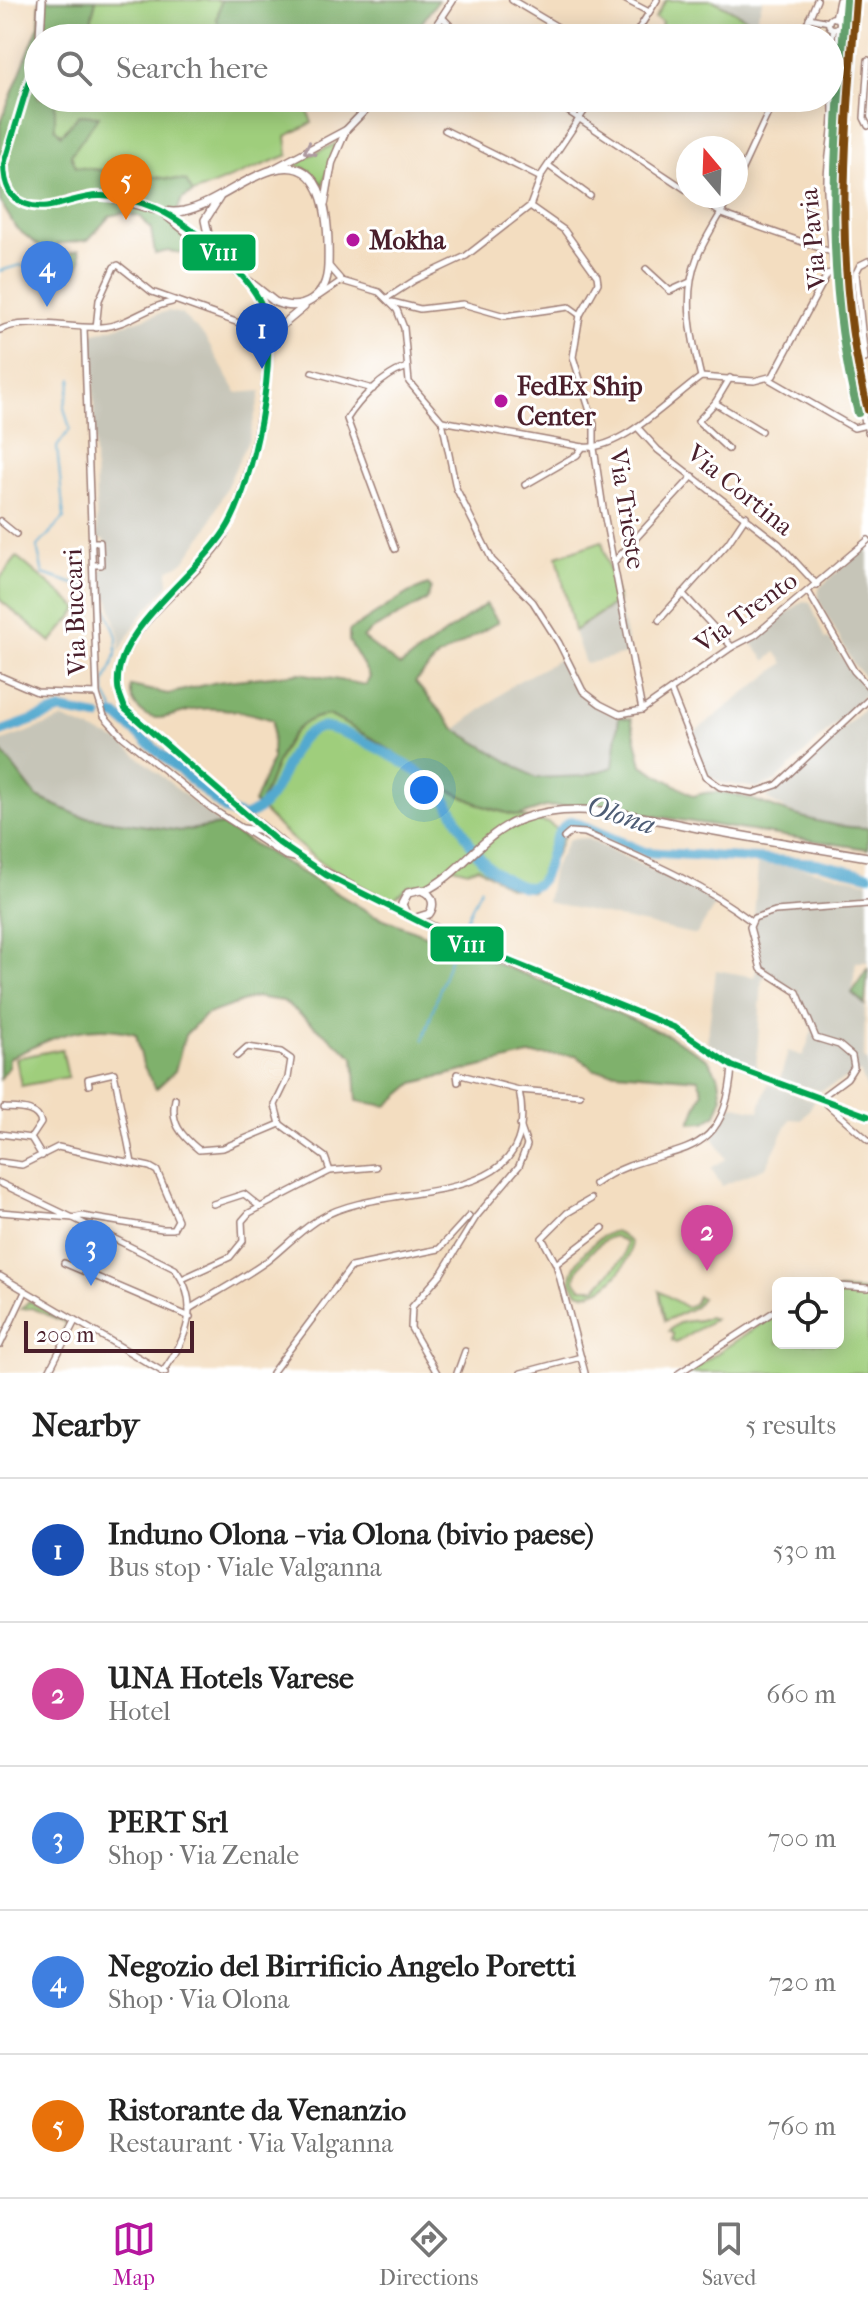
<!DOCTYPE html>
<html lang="en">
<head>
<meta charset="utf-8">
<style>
  :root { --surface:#fff; --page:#f2f2f2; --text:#222; --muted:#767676; --line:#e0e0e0; --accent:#b5179e }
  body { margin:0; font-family:"IM FELL French Canon",serif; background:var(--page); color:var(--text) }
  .controls { position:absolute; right:24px; bottom:24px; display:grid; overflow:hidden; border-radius:12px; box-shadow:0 4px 20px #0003 }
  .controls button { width:72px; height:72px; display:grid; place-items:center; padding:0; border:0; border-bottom:2px solid var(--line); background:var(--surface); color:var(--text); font:40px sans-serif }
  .compass { position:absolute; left:676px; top:136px; width:72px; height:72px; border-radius:50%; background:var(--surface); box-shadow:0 4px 20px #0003; rotate:341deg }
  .scale { position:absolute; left:24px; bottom:20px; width:170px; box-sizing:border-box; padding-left:8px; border:4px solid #4a1f2b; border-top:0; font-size:22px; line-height:28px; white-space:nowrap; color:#4a1f2b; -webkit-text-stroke:6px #fff; paint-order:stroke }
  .you { position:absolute; left:424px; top:790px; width:28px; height:28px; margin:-20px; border:6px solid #fff; border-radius:50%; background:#1a73e8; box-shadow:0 0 0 12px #1a73e833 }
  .badge { display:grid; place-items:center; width:52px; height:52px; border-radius:50%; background:var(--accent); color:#fff; font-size:26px; font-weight:700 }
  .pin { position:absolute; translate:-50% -66px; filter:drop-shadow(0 2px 4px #0008) }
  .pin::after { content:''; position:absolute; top:42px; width:28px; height:24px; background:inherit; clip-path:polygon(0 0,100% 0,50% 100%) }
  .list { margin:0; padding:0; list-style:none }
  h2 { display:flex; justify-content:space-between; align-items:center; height:104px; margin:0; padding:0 32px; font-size:34px }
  h2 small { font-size:26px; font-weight:400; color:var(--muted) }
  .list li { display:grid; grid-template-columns:52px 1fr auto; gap:24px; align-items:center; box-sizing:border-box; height:144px; padding:0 32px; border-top:2px solid var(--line) }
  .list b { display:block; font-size:30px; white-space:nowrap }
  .list p { margin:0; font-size:26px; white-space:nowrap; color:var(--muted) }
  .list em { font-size:26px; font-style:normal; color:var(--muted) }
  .icon { flex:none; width:44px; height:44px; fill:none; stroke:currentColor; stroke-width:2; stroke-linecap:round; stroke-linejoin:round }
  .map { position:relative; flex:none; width:868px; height:1373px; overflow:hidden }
  .search { position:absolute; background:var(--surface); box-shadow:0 4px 20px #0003; left:24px; right:24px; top:24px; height:88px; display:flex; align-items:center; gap:20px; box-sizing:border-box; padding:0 28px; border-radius:44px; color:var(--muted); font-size:30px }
  .sheet { height:824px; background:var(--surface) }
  nav { display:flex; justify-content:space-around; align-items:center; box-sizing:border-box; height:112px; border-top:2px solid var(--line); background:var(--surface); font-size:22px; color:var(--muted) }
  nav a { display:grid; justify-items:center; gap:4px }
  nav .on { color:var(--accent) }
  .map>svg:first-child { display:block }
  .industrial { fill:#c6c5b8 }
  .green { fill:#9fce7c; stroke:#747654; stroke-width:2; fill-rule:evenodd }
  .forest { fill:#7fb16c; stroke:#64684c; stroke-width:2 }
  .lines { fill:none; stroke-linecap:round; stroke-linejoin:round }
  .stream { stroke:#53a9cf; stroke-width:2 }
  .river { stroke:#53a9cf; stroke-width:10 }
  .minor-casing { stroke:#9e7e76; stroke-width:8 }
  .tertiary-casing { stroke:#9e7e76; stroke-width:9 }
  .secondary-casing { stroke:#9e7e76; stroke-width:10 }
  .primary-casing { stroke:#9e7e76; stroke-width:10 }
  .minor { stroke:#fff; stroke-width:5 }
  .tertiary { stroke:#fff; stroke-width:6 }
  .secondary { stroke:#fff; stroke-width:7 }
  .primary { stroke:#fff; stroke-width:7 }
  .bus-1-casing { stroke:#fff; stroke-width:12 }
  .bus-1 { stroke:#00a651; stroke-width:6 }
  .rail-1-casing { stroke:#fff; stroke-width:14 }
  .rail-2-casing { stroke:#fff; stroke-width:14 }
  .rail-1 { stroke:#7d4808; stroke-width:8 }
  .rail-2 { stroke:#65a16e; stroke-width:8 }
  .oneway { stroke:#ae9aa0 }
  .poi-dot { fill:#b5179e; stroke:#fff; stroke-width:3 }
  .labels { text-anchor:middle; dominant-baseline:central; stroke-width:6; stroke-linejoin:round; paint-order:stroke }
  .street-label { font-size:26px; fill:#4a1f2b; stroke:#fff }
  .poi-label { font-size:26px; font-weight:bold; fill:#4a1f2b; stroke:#fff; text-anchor:start }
  .water-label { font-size:28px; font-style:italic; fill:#4e5d75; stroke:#fff }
  .line-badge { stroke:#fff; stroke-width:3 }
  .badge-label { font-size:22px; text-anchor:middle; font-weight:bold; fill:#fff }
</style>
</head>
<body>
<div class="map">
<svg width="868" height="1373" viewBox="0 0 868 1373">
  <rect width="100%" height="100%" fill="#fff"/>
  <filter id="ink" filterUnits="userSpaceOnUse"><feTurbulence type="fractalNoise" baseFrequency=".0125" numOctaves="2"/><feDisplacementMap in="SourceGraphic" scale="16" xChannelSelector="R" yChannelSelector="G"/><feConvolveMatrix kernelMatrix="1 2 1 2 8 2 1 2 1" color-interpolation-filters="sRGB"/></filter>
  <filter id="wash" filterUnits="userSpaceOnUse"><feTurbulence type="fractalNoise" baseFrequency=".006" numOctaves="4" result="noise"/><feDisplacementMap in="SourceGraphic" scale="32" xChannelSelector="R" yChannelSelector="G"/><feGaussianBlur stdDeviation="1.8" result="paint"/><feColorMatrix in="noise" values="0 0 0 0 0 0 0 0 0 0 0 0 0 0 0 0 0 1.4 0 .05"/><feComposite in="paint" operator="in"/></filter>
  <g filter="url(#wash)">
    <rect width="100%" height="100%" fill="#f3ddc0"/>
    <g class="industrial">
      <path d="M713 0H763L755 23Z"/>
      <path d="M168 311 181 314 204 336 237 393 261 391 249 439 207 529 184 562 168 570V586L140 617 119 652 120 639 109 599 98 590 97 574 104 568V540L97 539 92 334Z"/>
      <path d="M868 545V681L854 665 818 599 819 588Z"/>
      <path d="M618 601 630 653 585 664 574 631Z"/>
      <path d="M803 601 810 602 825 639 828 638 868 692 777 780 758 788 721 783 707 775 692 734 784 663 776 652 766 661 750 641Z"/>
      <path d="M562 658 581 693 596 707 619 717 613 768 584 776 536 778 455 730 515 683Z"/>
      <path d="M868 705V828H848L799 816 766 799Z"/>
      <path d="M63 719 119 741 221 825 181 831 80 816 37 797 0 749V742Z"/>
      <path d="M586 838 717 902 696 935 547 902 553 869 569 839Z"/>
      <path d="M758 865H789L868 882V962H856L852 993 865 1005 864 1060 868 1061V1091L860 1072 820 1091 780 1080 788 1051 803 1056 812 1031 797 992 768 975 762 979 756 1072 742 1067 707 1042 716 970 755 977 757 962 750 927 754 917Z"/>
      <path d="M768 1084 815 1101 802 1120 790 1119 766 1167 722 1186 711 1168 726 1159 713 1137 731 1105 759 1111Z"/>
    </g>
    <g class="green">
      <path d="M96 0H221L217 20 224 38H87Z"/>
      <path d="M666 0H713L755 23 750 38H671L660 33 662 22 655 18Z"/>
      <path d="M60 98H303L312 123 286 136 288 155 193 193 185 181 76 167 55 129V104Z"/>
      <path d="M337 143 323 185 310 171 293 163Z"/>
      <path d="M602 541 618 601 574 631 557 556Z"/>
      <path d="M17 557 79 609 51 642 0 600V578Z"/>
      <path d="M329 715 377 741 445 789 490 809 548 823 565 834 546 875 532 892 509 887 478 867 468 871 449 866 429 885H411L394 898C344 889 293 842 258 806 278 772 281 719 329 715Z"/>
      <path d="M62 1049 68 1077 21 1086 16 1058Z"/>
      <path d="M615 1231 630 1242C635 1263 600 1301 578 1292L571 1281C571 1263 597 1235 615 1231ZM614 1236 626 1243 624 1257 596 1288H581L575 1280C576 1265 600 1239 614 1236Z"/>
      <path d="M838 1290 868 1291V1373H687L778 1313V1343H838Z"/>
      <path d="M659 1291 686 1307 694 1304 698 1296 702 1298 695 1307 665 1321Z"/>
      <path d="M29 1301 70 1322 67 1332 63 1331 66 1323 32 1308 21 1309Z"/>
      <path d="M708 1317 714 1319 676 1343 672 1341 673 1334 669 1331C685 1314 691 1326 708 1317Z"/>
    </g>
    <g class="forest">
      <path d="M40 0H96L87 38H38V98H60L55 104V128L61 135 79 115 99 116 71 155 76 167 186 181 193 193 182 199 173 222 204 256 168 251 155 254 151 229 141 217 122 213 110 216 88 240 57 244 60 256 79 250 81 260 75 274 16 228 0 201V124L39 25Z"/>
      <path d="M221 0H438L411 38H224L217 20Z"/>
      <path d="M428 585 431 588 427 600 370 631 363 638 400 666 486 604 498 622 437 658 415 682 456 730 536 778 584 776 613 767 619 717 631 719 642 765 694 796C725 783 768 807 799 816 821 823 845 828 868 828V849L582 805 545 807 518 816 483 806 445 788 377 741 329 715C281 719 278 772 258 806L254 803 256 798 272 759 273 720C249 712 225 707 199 709 185 710 169 719 156 718 140 716 129 701 131 686L168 694 217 682 300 673 366 685 370 677 349 641V631L408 593Z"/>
      <path d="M0 749 37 797 80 816 181 831 221 825 374 915 572 993 667 1035 708 1059 719 1078 722 1099 716 1114 705 1122 690 1123 703 1091 698 1079 594 1070 576 1055H529L414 1083 387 1106 357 1101 354 1057 283 1001 255 997 205 1015 185 1035 175 1071 156 1089 143 1065 136 1034C86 1020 54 1037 9 1058V1067L0 1079Z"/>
      <path d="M868 967 865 1005 852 993Z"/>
    </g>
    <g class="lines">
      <g class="stream">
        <path d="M0 271 20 265 36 271"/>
        <path d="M72 379 64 408 70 429 57 447 64 518 37 547 43 574 90 589"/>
        <path d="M102 596 117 637 116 655 105 683V694L117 716"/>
        <path d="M460 933 481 888"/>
        <path d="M423 1040 454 946"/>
      </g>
      <g class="river">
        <path d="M111 716H117L227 811 243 817C286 806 282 737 319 728 338 723 423 771 437 787 465 821 466 860 510 881 517 885 525 889 533 886 552 881 547 830 572 821L645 852 817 863 868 875"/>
        <path d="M0 732 61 710 98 717"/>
      </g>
    </g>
  </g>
  <g filter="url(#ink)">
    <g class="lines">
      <g class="minor-casing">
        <g id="minor">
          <path d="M512 0 576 38"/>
          <path d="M626 0 649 12"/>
          <path d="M442 17 462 38"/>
          <circle cx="834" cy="23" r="5.5"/>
          <path d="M809 18 829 22"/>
          <path d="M835 18 839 0"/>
          <path d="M434 29 457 38"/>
          <path d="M633 38 657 0"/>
          <path d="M801 38 817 0"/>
          <path d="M830 45 834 29"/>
          <path d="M868 60 864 118 868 126"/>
          <path d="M830 87C839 121 825 156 827 191 831 273 843 355 868 432"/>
          <path d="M548 98 688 191"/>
          <path d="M445 130 541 178"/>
          <path d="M549 166 590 196"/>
          <path d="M736 182 775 98"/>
          <path d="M695 196 722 214 831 252"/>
          <path d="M530 206 564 230 597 276 598 283 580 315 573 357 594 424V448L603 508 642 710"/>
          <path d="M329 266 342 281 379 292 397 310 404 328 409 382 442 421 456 488 492 560 533 602 559 643 583 691 600 704 620 714 642 710 732 647 755 635 868 540"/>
          <path d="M646 269 670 291 690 282"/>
          <path d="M319 296 341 281"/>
          <path d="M387 298 415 280 466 256 530 206 542 174 593 98"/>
          <path d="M392 302 420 309 463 304 505 316 569 307 580 315"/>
          <path d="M84 328 97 694 104 716 123 737 211 808 285 856 300 859"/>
          <path d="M96 328 99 300 114 267 118 265 152 292 267 333"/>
          <path d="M0 330C22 317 73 329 101 327 127 326 147 306 172 302"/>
          <path d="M865 359 856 273 860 265 868 261"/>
          <path d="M312 372 373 389"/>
          <path d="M701 377C692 340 682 296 697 258 705 237 720 217 730 196"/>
          <path d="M769 379 854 428 866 425"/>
          <path d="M856 383 868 397"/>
          <path d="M715 403 761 431"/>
          <path d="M442 421 583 447C621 451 670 399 701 377L754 381 773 376 827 275 833 271"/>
          <path d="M637 427 658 450 779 544 817 585"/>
          <path d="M728 449 698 421 715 403 730 378"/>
          <path d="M525 485 577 455 583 447"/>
          <path d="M0 521 16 534"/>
          <path d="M92 542H100L101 565H93"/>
          <path d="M395 549 347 419C359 400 383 375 405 368"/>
          <path d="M614 562 693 476"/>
          <path d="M682 593 732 647"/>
          <path d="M809 593 854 671 868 686"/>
          <path d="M659 620 728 543 746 516"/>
          <path d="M0 676 37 692 97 694"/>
          <path d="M671 691 705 776 720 787 753 793 777 785 868 700"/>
          <path d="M243 828 265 831"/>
          <path d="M564 838 571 832 585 833C643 859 700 882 751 921"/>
          <path d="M868 904 775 911 754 918 750 927 761 969 797 992 816 1038 839 1045 852 1056 854 1067 847 1078 820 1098 868 1140"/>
          <path d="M237 1056 247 1047 281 1052 291 1059 288 1078 275 1105 280 1124"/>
          <path d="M89 1085 88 1079 114 1073 132 1163"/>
          <path d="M519 1090 580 1095"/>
          <path d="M175 1099C170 1123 181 1135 199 1150L223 1148 280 1124 325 1157 330 1171"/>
          <path d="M4 1108C18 1109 37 1107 41 1123L31 1138"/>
          <path d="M0 1134 31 1138 42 1156"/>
          <path d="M0 1162 22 1165 58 1147 150 1167 157 1171 178 1220 173 1229H162L82 1216 73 1218 0 1183"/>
          <path d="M595 1184C660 1137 725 1176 732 1066"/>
          <path d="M213 1204 244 1194 260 1207"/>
          <path d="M0 1212 73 1218 175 1269C202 1304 186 1341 162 1373"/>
          <path d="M64 1263 190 1317"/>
          <path d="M556 1264 603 1228"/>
          <path d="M0 1276 165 1373"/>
          <path d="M182 1279 230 1257 243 1241 242 1221 249 1213 330 1171 376 1167"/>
          <path d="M838 1286 868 1288"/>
          <path d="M189 1309C215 1293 242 1279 267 1261 284 1248 300 1230 319 1219 385 1177 545 1217 519 1090L457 1074 458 1082"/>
          <path d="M0 1345 25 1292"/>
          <path d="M48 1373 75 1321"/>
          <path d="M272 1373 351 1267 439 1249 469 1216"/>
          <path d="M437 1373 411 1328 412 1307 441 1274 476 1217 519 1166 527 1145 520 1125"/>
          <path d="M457 1373 465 1351"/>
          <path d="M521 1373 581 1357"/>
          <path d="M585 1373 556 1264 542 1238 567 1213 591 1199"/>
          <path d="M679 1373 778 1309"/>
        </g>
      </g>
      <g class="tertiary-casing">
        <g id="tertiary">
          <path d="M428 38 453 0"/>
          <path d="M273 169 346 130 377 98"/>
          <path d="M325 203 332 163 346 130"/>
        </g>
      </g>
      <g class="secondary-casing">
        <path id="secondary" d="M419 920 500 959 676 1028 732 1066 868 1116"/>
      </g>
      <g class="primary-casing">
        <g id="primary">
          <path d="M40 38 42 0"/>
          <path d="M38 51C33 82 0 156 5 180 8 193 17 202 29 205 50 212 67 197 88 196 119 193 153 217 184 211 215 204 242 179 272 170 329 152 329 231 328 266 327 298 303 313 275 302L157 208"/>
          <path d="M211 248 205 220 219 198"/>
          <path d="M251 285C257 295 264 306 266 318 275 373 249 496 219 543 188 589 74 658 136 720L301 859 413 919 429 914C436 904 432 894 421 890L408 893 402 904 406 914"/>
          <path d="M268 337 304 307"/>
          <path d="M424 891C461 874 482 833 522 819 579 798 647 819 704 829 759 839 813 848 868 857"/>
        </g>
      </g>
      <use href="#minor" class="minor"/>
      <use href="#tertiary" class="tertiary"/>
      <use href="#secondary" class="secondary"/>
      <use href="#primary" class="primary"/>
      <g class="bus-1-casing">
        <path id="bus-1" d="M38 51 4 164C4 180 8 198 25 204 51 214 76 194 102 196 120 197 139 201 155 208 190 223 258 279 265 316 276 367 254 478 229 524 203 572 113 628 118 686 118 693 123 702 125 709L279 843 326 875 452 938 676 1028 732 1066 868 1116"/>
      </g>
      <use href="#bus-1" class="bus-1"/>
      <g class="rail-1-casing">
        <path id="rail-1" d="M856 0C845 141 832 271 868 410"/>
      </g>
      <g class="rail-2-casing">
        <path id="rail-2" d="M846 0C835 142 822 273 858 413"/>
      </g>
      <use href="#rail-1" class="rail-1"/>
      <use href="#rail-2" class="rail-2"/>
    </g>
    <defs><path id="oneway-chevron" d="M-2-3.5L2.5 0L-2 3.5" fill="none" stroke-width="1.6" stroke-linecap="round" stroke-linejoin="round" transform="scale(2)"/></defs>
    <use class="oneway" href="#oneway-chevron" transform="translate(309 150) rotate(154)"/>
  </g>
  <g class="poi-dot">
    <circle cx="353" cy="240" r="8"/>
    <circle cx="501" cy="401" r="8"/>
  </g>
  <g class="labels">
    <g class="street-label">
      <text transform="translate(813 239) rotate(-95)">Via Pavia</text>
      <text transform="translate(740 490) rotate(39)">Via Cortina</text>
      <text transform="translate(627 509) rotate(81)">Via Trieste</text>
      <text transform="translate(75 612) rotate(-92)">Via Buccari</text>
      <text transform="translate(746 612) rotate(-36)">Via Trento</text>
    </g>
    <g class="poi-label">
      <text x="369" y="240">Mokha</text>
      <text x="517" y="386">FedEx Ship<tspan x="517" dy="30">Center</tspan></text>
    </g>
    <g class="water-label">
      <text transform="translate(621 815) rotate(18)">Olona</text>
    </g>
  </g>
  <g class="line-badge">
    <rect x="181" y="233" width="76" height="39" rx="8" fill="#00a651"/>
    <rect x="429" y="925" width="76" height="38" rx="8" fill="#00a651"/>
  </g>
  <g class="badge-label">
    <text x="219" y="260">V111</text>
    <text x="467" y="952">V111</text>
  </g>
</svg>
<div class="controls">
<button><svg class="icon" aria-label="locate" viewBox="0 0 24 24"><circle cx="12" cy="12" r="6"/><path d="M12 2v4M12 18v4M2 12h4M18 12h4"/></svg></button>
</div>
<svg class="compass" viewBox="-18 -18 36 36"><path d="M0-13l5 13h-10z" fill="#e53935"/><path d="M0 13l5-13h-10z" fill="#767676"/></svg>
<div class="scale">200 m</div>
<div class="you"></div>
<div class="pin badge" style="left:262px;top:369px;background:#1a4fb4">1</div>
<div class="pin badge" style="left:707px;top:1271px;background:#d1479c">2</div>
<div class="pin badge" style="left:91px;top:1286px;background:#3f7fe0">3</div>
<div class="pin badge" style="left:47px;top:307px;background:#3f7fe0">4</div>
<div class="pin badge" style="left:126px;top:220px;background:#e8710a">5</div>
<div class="search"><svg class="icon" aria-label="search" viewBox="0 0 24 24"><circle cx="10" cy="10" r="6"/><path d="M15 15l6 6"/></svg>Search here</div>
</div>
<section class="sheet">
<h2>Nearby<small>5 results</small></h2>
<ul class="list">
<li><span class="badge" style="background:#1a4fb4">1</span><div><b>Induno Olona - via Olona (bivio paese)</b><p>Bus stop · Viale Valganna</p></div><em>530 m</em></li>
<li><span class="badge" style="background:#d1479c">2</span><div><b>UNA Hotels Varese</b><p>Hotel</p></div><em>660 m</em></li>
<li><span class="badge" style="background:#3f7fe0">3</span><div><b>PERT Srl</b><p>Shop · Via Zenale</p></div><em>700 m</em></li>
<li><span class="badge" style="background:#3f7fe0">4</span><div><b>Negozio del Birrificio Angelo Poretti</b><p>Shop · Via Olona</p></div><em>720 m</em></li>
<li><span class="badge" style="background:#e8710a">5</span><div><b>Ristorante da Venanzio</b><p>Restaurant · Via Valganna</p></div><em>760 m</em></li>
</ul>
</section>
<nav>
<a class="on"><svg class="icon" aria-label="map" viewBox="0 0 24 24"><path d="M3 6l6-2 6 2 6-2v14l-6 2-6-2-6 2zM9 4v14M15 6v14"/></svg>Map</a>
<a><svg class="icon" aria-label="directions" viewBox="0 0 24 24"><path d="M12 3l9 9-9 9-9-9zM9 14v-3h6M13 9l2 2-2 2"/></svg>Directions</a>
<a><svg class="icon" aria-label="saved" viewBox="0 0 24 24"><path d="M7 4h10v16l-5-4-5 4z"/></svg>Saved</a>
</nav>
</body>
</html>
